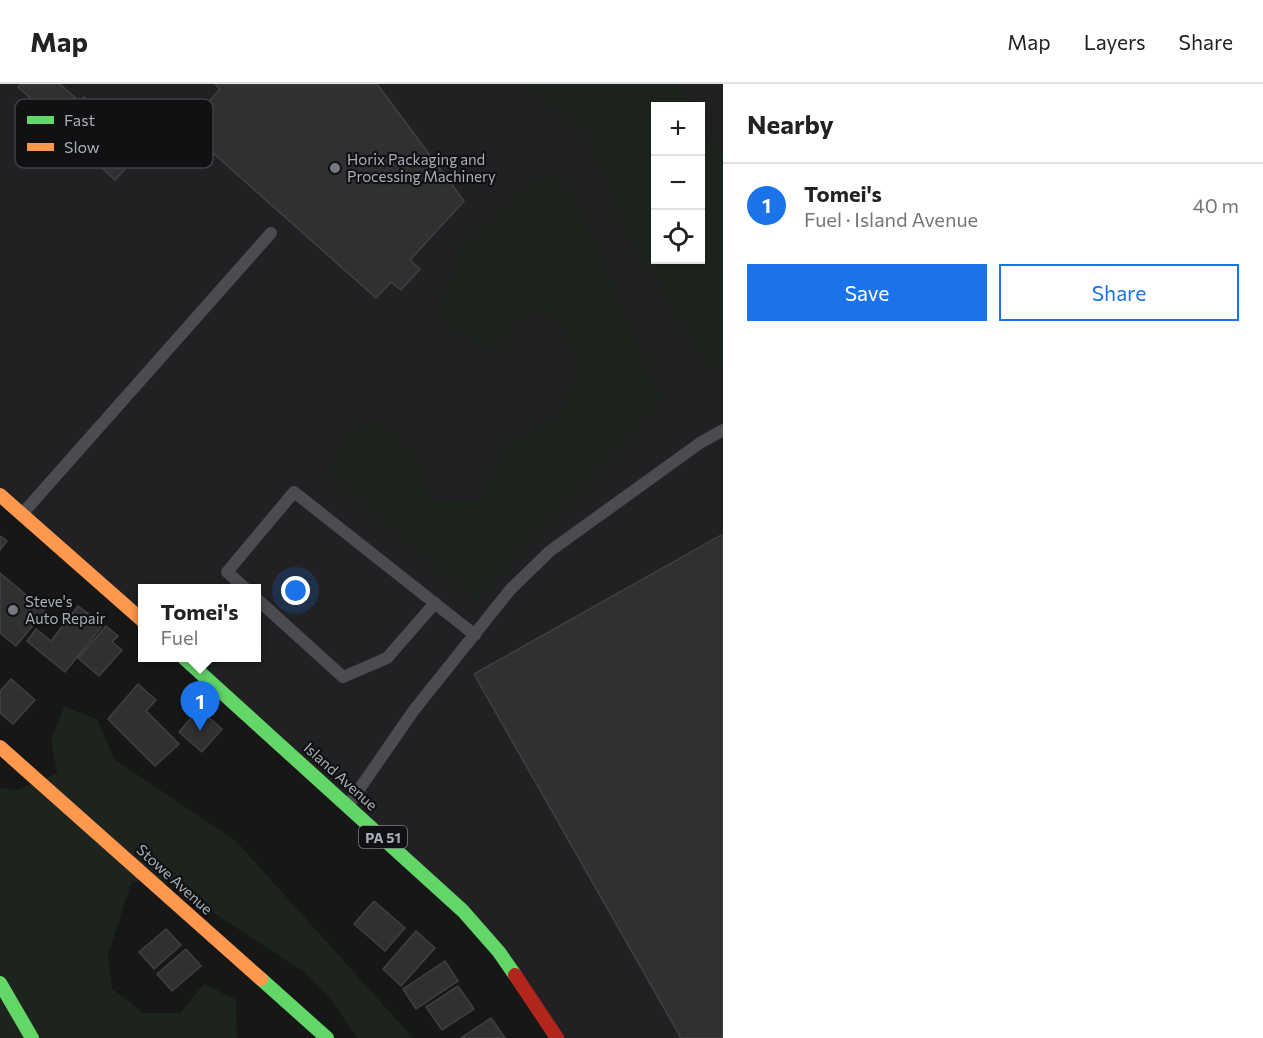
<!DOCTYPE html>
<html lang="en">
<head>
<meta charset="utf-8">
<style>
  :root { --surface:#fff; --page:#f2f2f2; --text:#222; --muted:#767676; --line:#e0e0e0; --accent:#1a73e8 }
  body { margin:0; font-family:Commissioner,sans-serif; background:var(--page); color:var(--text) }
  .controls { position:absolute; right:18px; top:18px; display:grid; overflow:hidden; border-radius:0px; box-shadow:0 3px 9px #0003 }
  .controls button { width:54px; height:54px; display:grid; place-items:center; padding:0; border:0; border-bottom:2px solid var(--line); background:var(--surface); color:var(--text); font:30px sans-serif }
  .you { position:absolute; left:296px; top:507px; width:21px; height:21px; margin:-15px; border:4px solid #fff; border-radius:50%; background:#1a73e8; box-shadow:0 0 0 9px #1a73e833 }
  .badge { display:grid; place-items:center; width:39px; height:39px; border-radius:50%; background:var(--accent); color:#fff; font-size:20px; font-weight:700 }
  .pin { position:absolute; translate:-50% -50px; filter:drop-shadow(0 2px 3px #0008) }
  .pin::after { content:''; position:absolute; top:32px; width:21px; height:18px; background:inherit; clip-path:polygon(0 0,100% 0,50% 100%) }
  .popup { position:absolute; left:138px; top:500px; width:123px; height:78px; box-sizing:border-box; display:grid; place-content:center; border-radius:0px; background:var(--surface); filter:drop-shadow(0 2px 4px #0005); font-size:20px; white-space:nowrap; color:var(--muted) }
  .popup b { font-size:22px; color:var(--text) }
  .popup::after { content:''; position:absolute; left:50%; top:100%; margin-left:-12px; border:12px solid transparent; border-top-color:var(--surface) }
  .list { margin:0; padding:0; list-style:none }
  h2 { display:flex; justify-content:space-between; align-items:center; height:78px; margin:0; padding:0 24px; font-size:26px }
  h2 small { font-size:20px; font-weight:400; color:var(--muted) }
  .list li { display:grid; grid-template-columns:39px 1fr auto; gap:18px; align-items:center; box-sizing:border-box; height:84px; padding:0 24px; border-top:2px solid var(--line) }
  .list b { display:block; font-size:22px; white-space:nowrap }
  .list p { margin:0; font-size:20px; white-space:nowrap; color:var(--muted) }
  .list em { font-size:20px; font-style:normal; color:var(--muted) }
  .actions { display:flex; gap:12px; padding:18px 24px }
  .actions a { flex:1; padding:14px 0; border:2px solid var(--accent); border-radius:0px; text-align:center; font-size:21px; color:var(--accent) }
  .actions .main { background:var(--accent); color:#fff }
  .icon { flex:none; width:33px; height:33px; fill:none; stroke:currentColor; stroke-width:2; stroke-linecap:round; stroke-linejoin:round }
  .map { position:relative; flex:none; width:723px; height:954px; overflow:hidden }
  header { display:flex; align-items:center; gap:36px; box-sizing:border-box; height:84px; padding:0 30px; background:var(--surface); border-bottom:2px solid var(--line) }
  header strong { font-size:28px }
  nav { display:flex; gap:33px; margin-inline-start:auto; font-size:21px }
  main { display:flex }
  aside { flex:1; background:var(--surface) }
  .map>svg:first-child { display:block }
  .built { fill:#212123; fill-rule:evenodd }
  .green { fill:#1d241d }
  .building { fill:#303031; stroke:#3f4043; stroke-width:1.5 }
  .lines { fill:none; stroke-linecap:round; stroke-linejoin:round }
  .lane { stroke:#4b4c50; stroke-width:12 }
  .fast { stroke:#63d668; stroke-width:14 }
  .slow { stroke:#ff974d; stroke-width:14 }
  .jam { stroke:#b3261e; stroke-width:14 }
  .poi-dot { fill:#757980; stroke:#111113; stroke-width:2 }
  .labels { text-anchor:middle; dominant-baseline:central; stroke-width:4.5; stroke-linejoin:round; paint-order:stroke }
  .shield { fill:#111113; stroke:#7b7f86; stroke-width:1.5 }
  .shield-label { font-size:14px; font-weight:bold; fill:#a8aeb8 }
  .poi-label { font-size:15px; fill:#a8aeb8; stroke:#111113; text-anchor:start }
  .street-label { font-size:15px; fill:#a8aeb8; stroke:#111113 }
  .key { fill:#111113; stroke:#3e4045; stroke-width:1.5 }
  .key-label { font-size:16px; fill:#a8aeb8 }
</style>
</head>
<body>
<header>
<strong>Map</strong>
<nav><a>Map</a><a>Layers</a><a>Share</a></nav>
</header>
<main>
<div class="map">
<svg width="723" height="954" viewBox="0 0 723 954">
  <rect width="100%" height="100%" fill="#171717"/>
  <path class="built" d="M0 0H723V954H557L499 868 184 574H257V504H143V537L0 411ZM656 22H700V176H656Z"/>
  <g class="green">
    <path d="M523 0H680L692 22H656V176H700L701 40 708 55 723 69V288L709 285 620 133 589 49Z"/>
    <path d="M546 90 575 113 661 316 475 514 330 387 346 350 379 340 418 376 431 415H480L506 361 557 337 580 283 557 234 527 223 494 267 438 234 461 165Z"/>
    <path d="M64 623 97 635 114 675 236 757 413 954H357L330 914 303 887 169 800 132 797 108 870 112 905 143 929H180L204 900 236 916 237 954H0V704L17 706 57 689 51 656Z"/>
  </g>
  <g class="building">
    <path d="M21 0H60L80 18 84 13 142 66 115 96 56 43 59 40 18 3Z"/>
    <path d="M215 0H377L464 117 410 176 420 185 401 206 391 198 376 214 194 52 209 35 200 27 220 5Z"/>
    <path d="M723 450V954H681L474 590Z"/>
    <path d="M0 452 7 457 0 466Z"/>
    <path d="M0 489 45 527 16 562 0 549Z"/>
    <path d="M78 522 103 541 65 588 27 557 36 545 51 557Z"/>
    <path d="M106 542 118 552 112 558 122 566 99 592 78 574Z"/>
    <path d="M11 595 35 616 13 640 0 629V607Z"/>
    <path d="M138 600 156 616 146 627 179 660 155 682 108 635Z"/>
    <path d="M199 625 222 645 202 668 179 648Z"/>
    <path d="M374 817 405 844 385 867 354 840Z"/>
    <path d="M166 845 181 861 154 885 139 868Z"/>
    <path d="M416 847 435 864 401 902 383 885Z"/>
    <path d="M186 865 201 882 172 907 157 890Z"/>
    <path d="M445 877 458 897 416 925 403 905Z"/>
    <path d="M458 902 474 925 442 946 426 923Z"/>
    <path d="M491 934 505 954H461Z"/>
  </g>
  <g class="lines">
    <g class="lane">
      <path d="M23 429 271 149"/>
      <path d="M245 504 227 488 294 408 475 551"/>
      <path d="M257 515 343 593 387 574 435 519"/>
      <path d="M349 720 414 626 510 506 550 467 700 359 723 346"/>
    </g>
    <g class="fast">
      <path d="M184 574 463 827 499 868 515 891"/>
      <path d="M261 895 327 954"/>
      <path d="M0 899 32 954"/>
    </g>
    <g class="slow">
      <path d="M0 411 143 537"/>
      <path d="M0 663 261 895"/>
    </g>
    <path class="jam" d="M515 891 557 954"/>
  </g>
  <g class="poi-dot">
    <circle cx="335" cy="84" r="6"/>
    <circle cx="13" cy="526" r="6"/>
  </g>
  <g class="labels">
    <rect class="shield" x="359" y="742" width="48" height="22" rx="4.5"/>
    <g class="shield-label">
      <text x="383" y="753">PA 51</text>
    </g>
    <g class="poi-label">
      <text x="347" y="75">Horix Packaging and<tspan x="347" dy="17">Processing Machinery</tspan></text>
      <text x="25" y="517">Steve's<tspan x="25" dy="17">Auto Repair</tspan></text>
    </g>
    <g class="street-label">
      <text transform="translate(341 692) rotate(42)">Island Avenue</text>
      <text transform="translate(175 795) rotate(42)">Stowe Avenue</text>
    </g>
  </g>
  <rect x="15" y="15" width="198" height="69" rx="9" class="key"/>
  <rect x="27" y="32" width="27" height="8" fill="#63d668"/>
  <rect x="27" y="59" width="27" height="8" fill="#ff974d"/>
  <g class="key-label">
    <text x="64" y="42">Fast</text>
    <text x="64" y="69">Slow</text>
  </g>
</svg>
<div class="controls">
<button>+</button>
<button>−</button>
<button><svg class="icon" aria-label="locate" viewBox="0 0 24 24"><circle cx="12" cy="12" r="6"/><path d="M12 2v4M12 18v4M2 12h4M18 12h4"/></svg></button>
</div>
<div class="you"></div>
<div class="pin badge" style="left:200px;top:647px">1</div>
<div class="popup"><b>Tomei's</b>Fuel</div>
</div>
<aside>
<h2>Nearby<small></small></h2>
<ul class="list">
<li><span class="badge">1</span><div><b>Tomei's</b><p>Fuel · Island Avenue</p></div><em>40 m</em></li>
</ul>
<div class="actions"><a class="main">Save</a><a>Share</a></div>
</aside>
</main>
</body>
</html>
